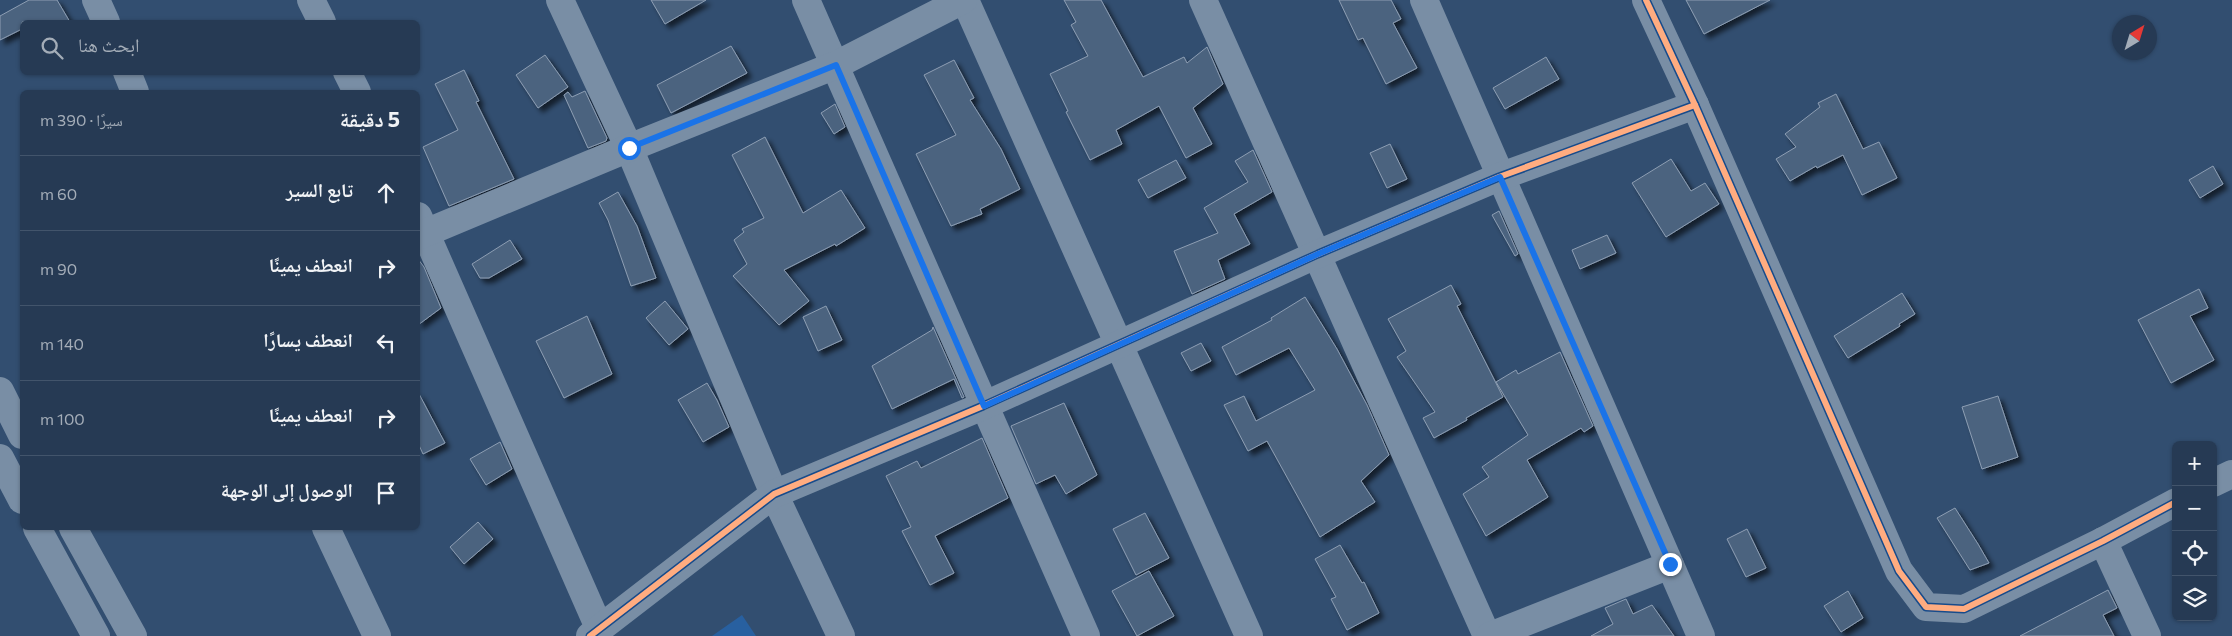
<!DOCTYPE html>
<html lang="ar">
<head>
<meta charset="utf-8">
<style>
  :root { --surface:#263a54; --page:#32455e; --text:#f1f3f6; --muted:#a4adb8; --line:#42546b }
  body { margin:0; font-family:Commissioner,"Noto Naskh Arabic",sans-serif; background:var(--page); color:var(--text); direction:rtl }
  .controls { position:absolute; right:15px; bottom:15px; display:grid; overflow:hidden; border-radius:8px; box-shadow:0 1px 4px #0004 }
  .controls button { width:45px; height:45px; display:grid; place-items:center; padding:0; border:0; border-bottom:1px solid var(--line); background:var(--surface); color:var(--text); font:25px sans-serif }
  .compass { position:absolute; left:2112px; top:15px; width:45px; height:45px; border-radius:50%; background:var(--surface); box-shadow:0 1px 4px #0004; rotate:38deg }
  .stop { position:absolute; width:15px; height:15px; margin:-11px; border:4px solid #1a73e8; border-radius:50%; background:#fff }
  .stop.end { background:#1a73e8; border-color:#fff; box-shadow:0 1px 5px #0008 }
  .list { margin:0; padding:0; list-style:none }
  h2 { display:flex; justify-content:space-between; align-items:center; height:65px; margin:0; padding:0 20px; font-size:21px }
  h2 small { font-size:16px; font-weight:400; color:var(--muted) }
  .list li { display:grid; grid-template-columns:32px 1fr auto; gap:15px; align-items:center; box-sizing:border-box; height:75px; padding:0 20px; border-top:1px solid var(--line) }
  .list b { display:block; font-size:19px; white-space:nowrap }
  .list em { font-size:16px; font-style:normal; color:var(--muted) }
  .icon { flex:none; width:28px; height:28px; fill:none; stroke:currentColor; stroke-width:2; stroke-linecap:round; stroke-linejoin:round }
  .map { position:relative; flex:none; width:2232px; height:636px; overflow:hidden; direction:ltr }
  .search { position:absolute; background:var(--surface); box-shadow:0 1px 4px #0004; left:20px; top:20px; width:400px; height:55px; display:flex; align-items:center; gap:12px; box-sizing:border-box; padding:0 18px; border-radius:8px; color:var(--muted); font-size:19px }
  .panel { position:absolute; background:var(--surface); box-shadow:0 1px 4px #0004; left:20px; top:90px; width:400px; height:440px; border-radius:8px; direction:rtl }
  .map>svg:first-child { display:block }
  .grass { fill:#2860a0 }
  .building { fill:#4c637f; stroke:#8d9eb3; filter:url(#shadow) }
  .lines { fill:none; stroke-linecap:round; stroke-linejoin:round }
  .minor { stroke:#798ea5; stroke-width:28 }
  .cycleway-casing { stroke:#174b8b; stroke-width:9 }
  .cycleway { stroke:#ffac80; stroke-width:6 }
  .route { stroke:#1a73e8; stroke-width:6 }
</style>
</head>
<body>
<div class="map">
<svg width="2232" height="636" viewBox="0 0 2232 636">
  <defs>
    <filter id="shadow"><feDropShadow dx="4.5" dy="4.5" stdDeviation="2.5" flood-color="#0009"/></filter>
  </defs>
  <rect width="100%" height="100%" fill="#324e70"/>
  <path class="grass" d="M742 615 756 636H712Z"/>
  <g class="building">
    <path d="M29 0H57L70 22H22V29L0 40V16Z"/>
    <path d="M651 0H706L665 24Z"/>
    <path d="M1064 0H1101L1143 77 1184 57 1187 63 1207 47 1223 84 1193 108 1212 144 1186 158 1159 106 1116 130 1122 144 1090 160 1066 112 1068 111 1050 74 1088 56 1071 25 1076 22Z"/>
    <path d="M1339 0H1391L1401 19 1393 23 1417 68 1386 84 1363 38 1358 40Z"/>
    <path d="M1686 0H1770L1704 34Z"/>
    <path d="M731 46 747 73 671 113 657 85Z"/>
    <path d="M545 55 568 87 538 108 516 75Z"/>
    <path d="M1546 57 1559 79 1505 109 1493 88Z"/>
    <path d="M954 60 974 98 970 100 1001 149 1020 189 980 209 982 214 951 226 916 154 956 135 924 75Z"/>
    <path d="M464 70 479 101 476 102 514 179 449 206 423 147 458 130 435 84Z"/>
    <path d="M585 91 607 138 606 141 588 148 564 95 568 92 572 97Z"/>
    <path d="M1836 94 1863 149 1879 142 1897 178 1862 195 1843 155 1817 168 1816 166 1790 181 1776 159 1796 147 1785 134 1820 107 1818 103Z"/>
    <path d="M835 104 845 127 834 134 821 113Z"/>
    <path d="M765 137 803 213 841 190 865 228 836 246 835 244 784 270 809 301 779 325 733 276 747 264 734 240 744 232 742 229 764 218 732 155Z"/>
    <path d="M1390 144 1407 179 1387 188 1370 153Z"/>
    <path d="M1253 150 1272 192 1234 214 1250 244 1218 260 1225 279 1192 294 1174 251 1218 233 1204 208 1248 182 1235 161Z"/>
    <path d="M1671 159 1691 191 1705 183 1719 204 1666 237 1632 183Z"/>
    <path d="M1176 160 1186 178 1148 198 1138 180Z"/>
    <path d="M2213 166 2223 184 2200 198 2189 180Z"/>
    <path d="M618 192 637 226 656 278 631 286 608 220 599 203Z"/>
    <path d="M1499 211 1518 254 1515 256 1492 215Z"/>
    <path d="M1607 235 1616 253 1580 269 1572 250Z"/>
    <path d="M510 240 522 259 489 278H480L472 264Z"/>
    <path d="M418 259 424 267 441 308 418 325Z"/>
    <path d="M1451 285 1461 304 1457 306 1503 397 1466 418 1467 420 1434 438 1423 418 1435 412 1397 357 1406 351 1388 319Z"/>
    <path d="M2199 289 2208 308 2190 316 2214 360 2171 383 2138 320Z"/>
    <path d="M1902 293 1915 314 1899 324 1900 326 1848 358 1834 336Z"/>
    <path d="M1305 297 1337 349 1367 405 1389 455 1361 481 1375 502 1320 537 1267 441 1248 451 1224 405 1244 396 1256 421 1315 390 1289 348 1236 375 1222 347 1272 320 1271 318Z"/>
    <path d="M665 301 688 329 669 345 646 318Z"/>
    <path d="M826 306 842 340 818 351 803 317Z"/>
    <path d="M587 316 612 374 564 398 536 341Z"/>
    <path d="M933 327 964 397 962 398 954 379 892 409 872 366 932 330Z"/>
    <path d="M1201 343 1211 361 1191 371 1181 353Z"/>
    <path d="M1560 352 1593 426 1584 432 1581 428 1527 460 1548 497 1486 536 1463 494 1489 477 1482 467 1528 435 1496 382 1516 370 1518 374Z"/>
    <path d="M707 383 717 400 729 427 703 442 678 400Z"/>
    <path d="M418 392 445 443 423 454 418 443Z"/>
    <path d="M1998 396 2018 457 1982 469 1962 407Z"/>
    <path d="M1064 403 1097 475 1066 494 1055 475 1036 484 1011 426Z"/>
    <path d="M982 438 1008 498 935 536 954 573 930 585 902 531 911 527 886 476 917 461 921 468Z"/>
    <path d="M500 442 512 469 486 485 470 459Z"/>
    <path d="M1955 508 1978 544 1989 563 1970 570 1937 518Z"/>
    <path d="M1145 513 1169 558 1136 575 1113 529Z"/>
    <path d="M478 522 493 539 464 564 450 547Z"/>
    <path d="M1747 529 1766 568 1746 577 1727 539Z"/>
    <path d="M1340 545 1362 583 1364 582 1379 613 1347 630 1331 599 1336 597 1315 559Z"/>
    <path d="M1149 571 1174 616 1137 636 1112 591Z"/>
    <path d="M2108 590 2117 608 2103 615 2114 636H2020Z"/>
    <path d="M1848 591 1863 618 1841 632 1824 606Z"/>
    <path d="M1626 599 1633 614 1652 605 1674 636H1591L1613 624 1605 608Z"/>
  </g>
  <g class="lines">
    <g class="minor">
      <path d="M96 0 106 22"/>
      <path d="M311 0 322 22"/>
      <path d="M560 0 629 148 774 494 841 636"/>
      <path d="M806 0 1086 636"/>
      <path d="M965 0 1249 636"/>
      <path d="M1203 0 1487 636"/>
      <path d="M1424 0 1701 636"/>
      <path d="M1646 0 1695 105 1899 571 1926 607 1964 609 2103 541 2176 502"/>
      <path d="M127 72 135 92"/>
      <path d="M347 72 357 92"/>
      <path d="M418 216 600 630"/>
      <path d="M418 236 629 148 836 65 963 0"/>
      <path d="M0 391 22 435"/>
      <path d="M0 458 22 500"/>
      <path d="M2213 483 2232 474"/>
      <path d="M37 528 96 636"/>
      <path d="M73 528 133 636"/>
      <path d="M326 528 377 636"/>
      <path d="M2103 541 2147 636"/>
      <path d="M590 636 774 494 983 406 1318 254 1499 177 1695 105"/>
      <path d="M1490 636 1670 565"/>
    </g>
    <g class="cycleway-casing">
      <g id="cycleway">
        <path d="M1646 0 1695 105 1899 571 1926 607 1964 609 2103 541 2176 502"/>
        <path d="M590 636 774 494 983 406 1318 254 1499 177 1695 105"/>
      </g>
    </g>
    <use href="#cycleway" class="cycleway"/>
  </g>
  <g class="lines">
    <path class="route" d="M629 148 836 65 984 406 1318 254 1500 177 1670 564"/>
  </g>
</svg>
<div class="controls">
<button>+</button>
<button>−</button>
<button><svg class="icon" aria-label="locate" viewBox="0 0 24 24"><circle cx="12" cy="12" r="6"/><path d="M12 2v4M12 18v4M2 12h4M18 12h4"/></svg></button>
<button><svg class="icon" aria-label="layers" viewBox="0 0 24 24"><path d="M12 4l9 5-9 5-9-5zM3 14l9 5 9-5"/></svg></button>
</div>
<svg class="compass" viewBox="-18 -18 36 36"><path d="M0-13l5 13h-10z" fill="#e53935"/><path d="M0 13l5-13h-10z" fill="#a4adb8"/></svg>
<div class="stop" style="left:629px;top:148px"></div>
<div class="stop end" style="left:1670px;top:564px"></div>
<div class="search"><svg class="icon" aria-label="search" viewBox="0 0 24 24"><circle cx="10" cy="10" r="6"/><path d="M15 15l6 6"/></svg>ابحث هنا</div>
<section class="panel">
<h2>5 دقيقة<small>سيرًا · 390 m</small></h2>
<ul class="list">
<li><svg class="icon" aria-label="ahead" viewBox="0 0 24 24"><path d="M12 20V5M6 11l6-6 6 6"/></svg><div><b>تابع السير</b></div><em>60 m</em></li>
<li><svg class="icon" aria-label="right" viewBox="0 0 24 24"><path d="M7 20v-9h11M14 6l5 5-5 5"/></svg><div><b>انعطف يمينًا</b></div><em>90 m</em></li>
<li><svg class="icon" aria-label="left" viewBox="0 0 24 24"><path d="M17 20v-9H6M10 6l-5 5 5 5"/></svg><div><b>انعطف يسارًا</b></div><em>140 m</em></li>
<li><svg class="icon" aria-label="right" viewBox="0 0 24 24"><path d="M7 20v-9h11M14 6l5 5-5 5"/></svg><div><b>انعطف يمينًا</b></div><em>100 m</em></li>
<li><svg class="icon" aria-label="arrive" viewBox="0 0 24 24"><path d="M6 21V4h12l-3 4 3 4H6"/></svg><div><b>الوصول إلى الوجهة</b></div></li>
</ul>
</section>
</div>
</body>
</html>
